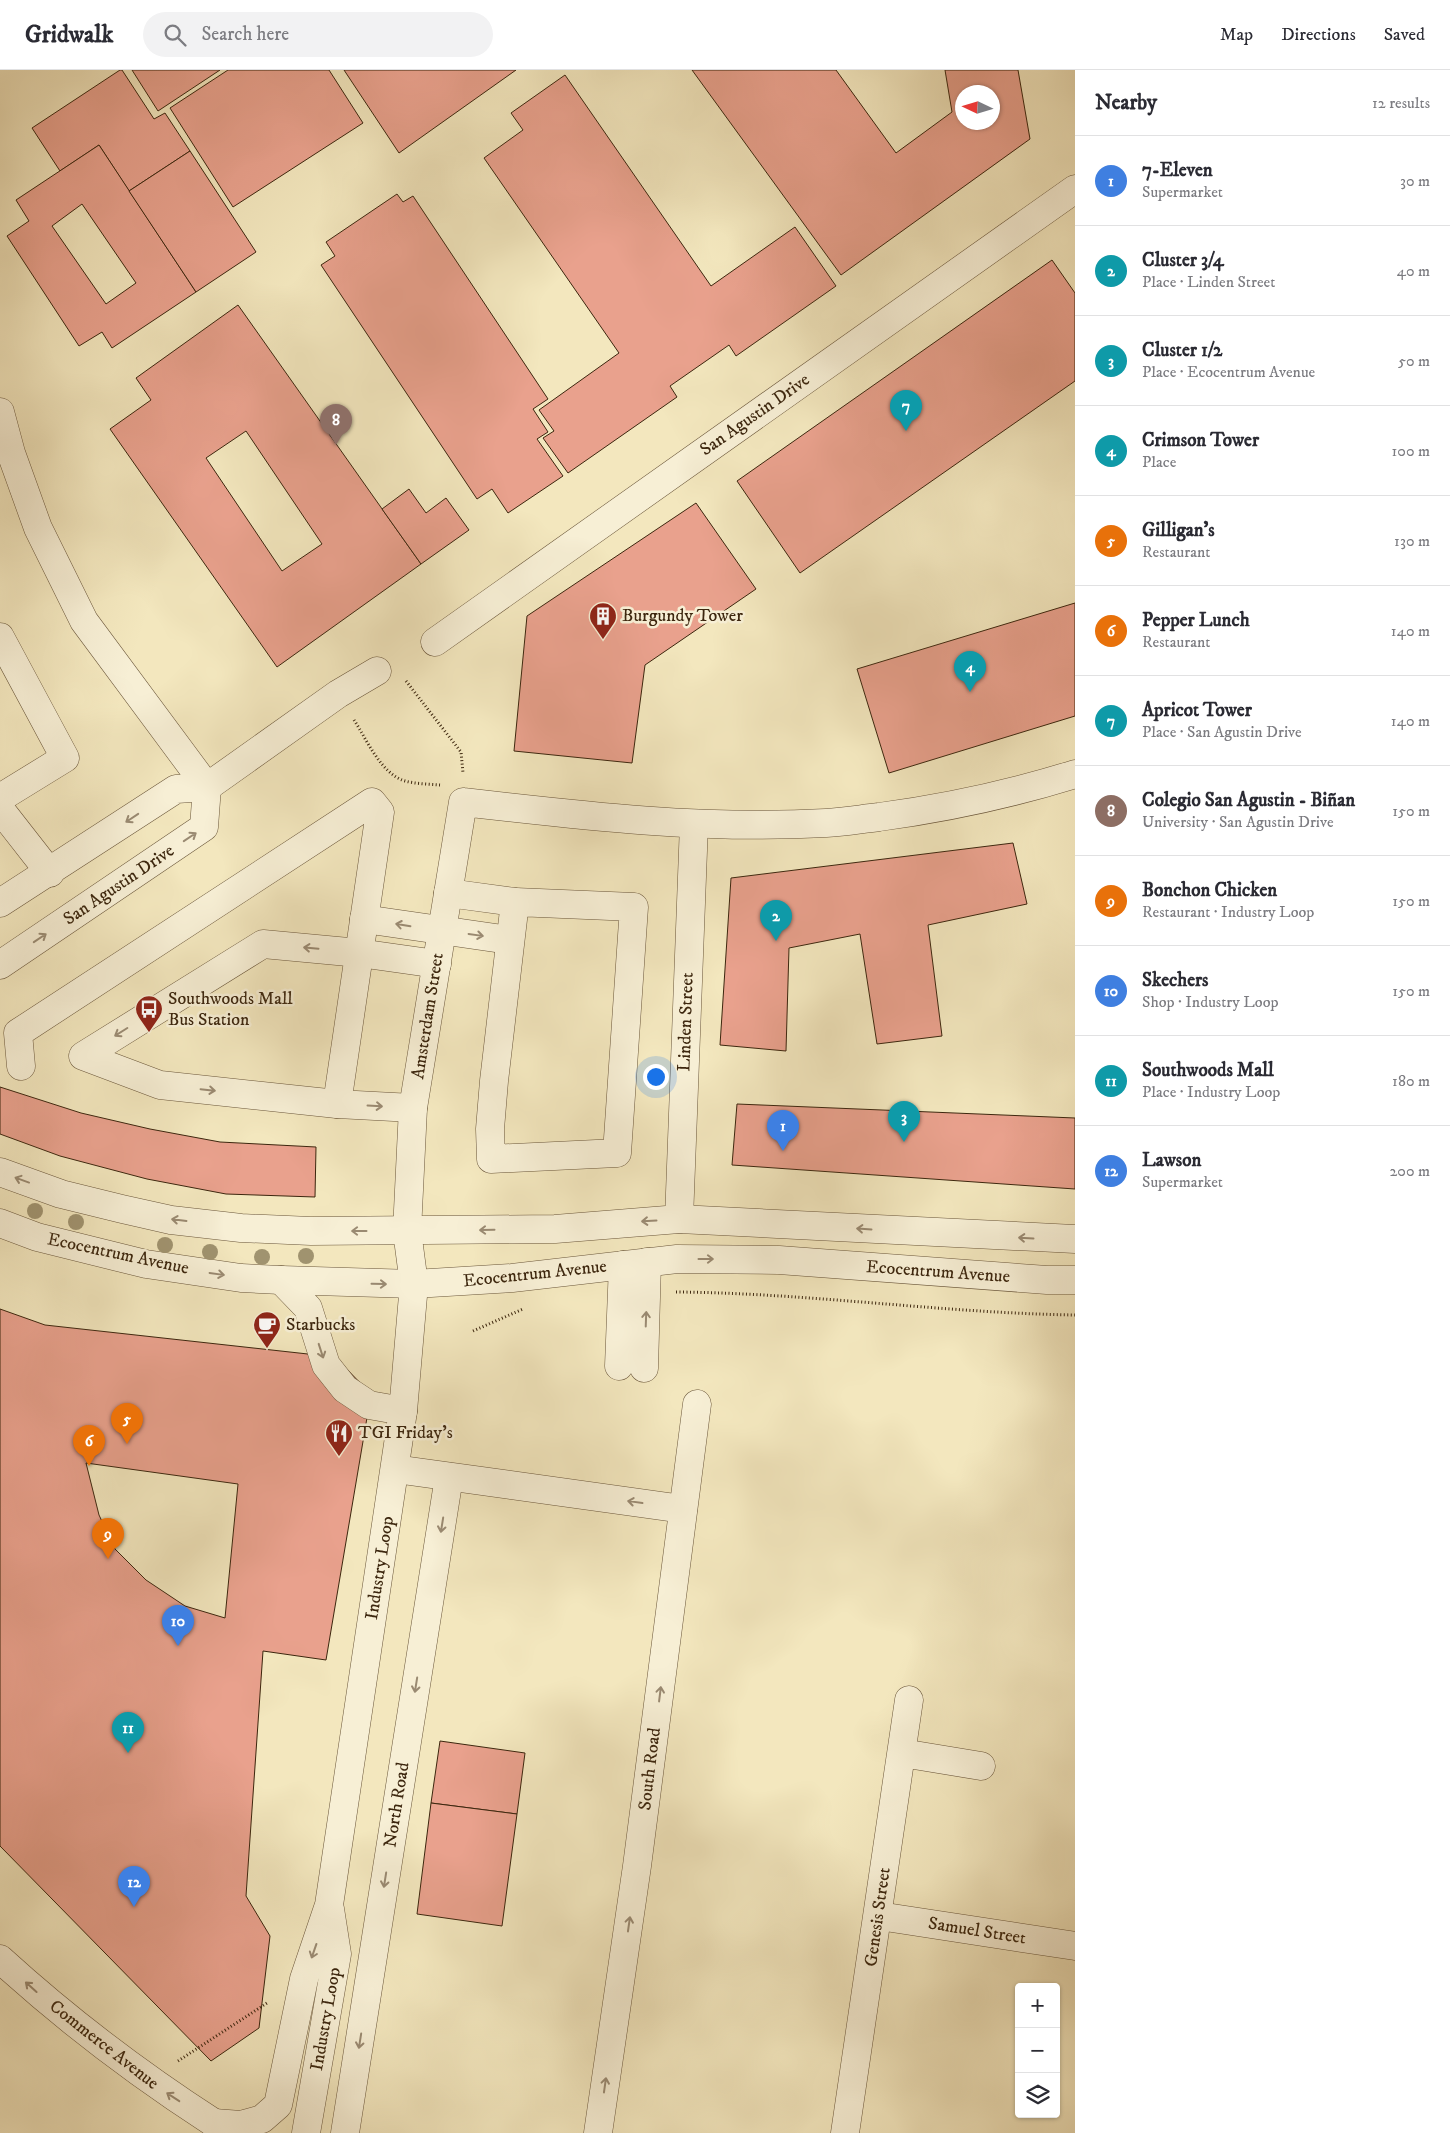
<!DOCTYPE html>
<html lang="en">
<head>
<meta charset="utf-8">
<style>
  :root { --surface:#fff; --page:#f2f2f3; --text:#2b2b33; --muted:#7c7c81; --line:#e1e1e2; --accent:#7c3aed }
  body { margin:0; font-family:"IM FELL DW Pica",serif; background:var(--page); color:var(--text) }
  .controls { position:absolute; right:15px; bottom:15px; display:grid; overflow:hidden; border-radius:5px; box-shadow:0 1px 4px #0004 }
  .controls button { width:45px; height:45px; display:grid; place-items:center; padding:0; border:0; border-bottom:1px solid var(--line); background:var(--surface); color:var(--text); font:25px sans-serif }
  .compass { position:absolute; left:955px; top:15px; width:45px; height:45px; border-radius:50%; background:var(--surface); box-shadow:0 1px 4px #0004; rotate:274deg }
  .you { position:absolute; left:655px; top:1006px; width:18px; height:18px; margin:-12px; border:4px solid #fff; border-radius:50%; background:#1a73e8; box-shadow:0 0 0 8px #1a73e833 }
  .badge { display:grid; place-items:center; width:32px; height:32px; border-radius:50%; background:var(--accent); color:#fff; font-size:16px; font-weight:700 }
  .pin { position:absolute; translate:-50% -41px; filter:drop-shadow(0 1px 2px #0008) }
  .pin::after { content:''; position:absolute; top:26px; width:18px; height:15px; background:inherit; clip-path:polygon(0 0,100% 0,50% 100%) }
  .list { margin:0; padding:0; list-style:none }
  h2 { display:flex; justify-content:space-between; align-items:center; height:65px; margin:0; padding:0 20px; font-size:21px }
  h2 small { font-size:16px; font-weight:400; color:var(--muted) }
  .list li { display:grid; grid-template-columns:32px 1fr auto; gap:15px; align-items:center; box-sizing:border-box; height:90px; padding:0 20px; border-top:1px solid var(--line) }
  .list b { display:block; font-size:19px; white-space:nowrap }
  .list p { margin:0; font-size:16px; white-space:nowrap; color:var(--muted) }
  .list em { font-size:16px; font-style:normal; color:var(--muted) }
  .icon { flex:none; width:28px; height:28px; fill:none; stroke:currentColor; stroke-width:2; stroke-linecap:round; stroke-linejoin:round }
  .map { position:relative; flex:none; width:1075px; height:2063px; overflow:hidden }
  header { display:flex; align-items:center; gap:30px; box-sizing:border-box; height:70px; padding:0 25px; background:var(--surface); border-bottom:1px solid var(--line) }
  header strong { font-size:24px }
  nav { display:flex; gap:28px; margin-inline-start:auto; font-size:18px }
  .search { width:350px; height:45px; background:var(--page); display:flex; align-items:center; gap:12px; box-sizing:border-box; padding:0 18px; border-radius:28px; color:var(--muted); font-size:19px }
  main { display:flex }
  aside { flex:1; background:var(--surface) }
  .map>svg:first-child { display:block }
  .building { fill:#e9a18d; stroke:#3c260e; fill-rule:evenodd }
  .lines { fill:none; stroke-linecap:round; stroke-linejoin:round }
  .minor-casing { stroke:#6a563a; stroke-width:29 }
  .path { stroke:#3c260e; stroke-width:3; stroke-dasharray:1 2.5; stroke-linecap:butt }
  .minor { stroke:#f7efd5; stroke-width:28 }
  .tree { fill:#a0936f }
  .oneway { stroke:#9a8a72 }
  .labels { text-anchor:middle; dominant-baseline:central; stroke-width:5; stroke-linejoin:round; paint-order:stroke }
  .street-label { font-size:18px; fill:#3c260e; stroke:#f7efd5 }
  .poi-label { font-size:18px; fill:#3c260e; stroke:#f7efd5; text-anchor:start }
</style>
</head>
<body>
<header>
<strong>Gridwalk</strong>
<div class="search"><svg class="icon" aria-label="search" viewBox="0 0 24 24"><circle cx="10" cy="10" r="6"/><path d="M15 15l6 6"/></svg>Search here</div>
<nav><a>Map</a><a>Directions</a><a>Saved</a></nav>
</header>
<main>
<div class="map">
<svg width="1075" height="2063" viewBox="0 0 1075 2063">
  <rect width="100%" height="100%" fill="#f3e7be"/>
  <filter id="stains"><feTurbulence type="fractalNoise" baseFrequency=".004" numOctaves="4"/><feColorMatrix values="0 0 0 0 .2 0 0 0 0 .09 0 0 0 0 .02 0 0 0 .5 -.17"/></filter>
  <radialGradient id="worn" r=".72"><stop offset=".6" stop-color="#630" stop-opacity="0"/><stop offset="1" stop-color="#630" stop-opacity=".3"/></radialGradient>
  <g class="building">
    <path d="M120 0H122L154 49 165 43 190 81 129 121 99 75 60 101 32 58Z"/>
    <path d="M132 0H220L158 41Z"/>
    <path d="M228 0H329L363 53 233 137 170 38Z"/>
    <path d="M344 0H516L399 83Z"/>
    <path d="M692 0H836L896 83 952 42 945 0H1018L1030 69 841 205ZM962 22H992V52H962Z"/>
    <path d="M565 5 711 216 795 157 836 216 736 286 729 275 670 316 677 327 568 403 543 368 554 361 539 340 619 283 484 88 523 60 511 43Z"/>
    <path d="M99 75 196 222 112 278 102 262 79 276 7 166 29 151 16 130ZM82 134 136 213 106 234 52 156Z"/>
    <path d="M190 81 256 182 196 222 129 121Z"/>
    <path d="M397 124 403 132 413 126 548 329 533 339 548 362 537 369 563 406 508 443 492 419 477 429 321 195 335 186 326 172Z"/>
    <path d="M1052 190 1075 223V311L800 503 737 411Z"/>
    <path d="M238 235 421 494 277 597 110 359 151 330 136 308ZM246 361 322 474 282 501 206 388Z"/>
    <path d="M409 419 426 443 446 428 469 460 421 494 382 439Z"/>
    <path d="M696 433 756 519 645 595 632 693 514 681 527 546Z"/>
    <path d="M1075 533V646L889 703 857 599Z"/>
    <path d="M1013 773 1027 834 928 855 942 966 877 974 860 864 789 878 786 981 720 975 731 808Z"/>
    <path d="M0 1017 81 1043 150 1059 220 1072 316 1077 315 1127 226 1124 147 1109 60 1086 0 1064Z"/>
    <path d="M737 1034 1075 1048V1119L732 1095Z"/>
    <path d="M0 1239 45 1255 335 1287 371 1324 326 1590 263 1581 246 1826 270 1866 259 1958 211 1991 0 1776ZM86 1393 238 1414 225 1548 185 1536 146 1510 115 1479 99 1445Z"/>
    <path d="M440 1671 525 1683 517 1744 431 1733Z"/>
    <path d="M431 1733 517 1744 502 1856 417 1844Z"/>
  </g>
  <g class="lines">
    <g class="minor-casing">
      <g id="minor">
        <path d="M0 342 11 383 38 458 84 551 207 717"/>
        <path d="M0 567 65 688 0 728"/>
        <path d="M435 572 1075 119"/>
        <path d="M0 739 50 803"/>
        <path d="M448 823 515 832"/>
        <path d="M515 832 634 837 617 1083 491 1089 490 1059 494 1011Z"/>
        <path d="M0 833 176 719 207 717 338 624 377 601"/>
        <path d="M364 849 509 870"/>
        <path d="M0 895 204 757 207 717"/>
        <path d="M21 996 18 963 372 732 380 742 337 1034"/>
        <path d="M413 1038 337 1034 160 1015 83 986 263 874 359 883 437 894"/>
        <path d="M0 1102 61 1124 122 1139 171 1150 241 1158 311 1161 555 1159 679 1149 1075 1169"/>
        <path d="M679 1149 694 754"/>
        <path d="M0 1153 37 1167 146 1194 241 1208 281 1210 414 1214 512 1208 677 1189 779 1190 1047 1210H1075"/>
        <path d="M281 1210 308 1238 326 1295 345 1319 369 1335 403 1341"/>
        <path d="M619 1296 623 1195"/>
        <path d="M644 1298 647 1192"/>
        <path d="M395 1399 683 1439"/>
        <path d="M902 1683 981 1696"/>
        <path d="M879 1846 1075 1876"/>
        <path d="M0 1889C67 1950 138 2004 214 2053L221 2063"/>
        <path d="M214 2053 241 2055 262 2049 278 2035 304 1909 329 1835 403 1341 414 1214 407 1161 413 1038 463 732C584 746 704 760 826 753 844 752 861 749 879 747 946 738 1011 724 1075 704"/>
        <path d="M306 2063 337 1884 330 1839"/>
        <path d="M345 2063 449 1407"/>
        <path d="M598 2063 637 1796 697 1334"/>
        <path d="M845 2063 909 1630"/>
      </g>
    </g>
    <g class="path">
      <path d="M406 611 461 682 463 703"/>
      <path d="M354 650C367 670 381 704 405 711 416 714 429 714 440 715"/>
      <path d="M676 1222C809 1223 942 1243 1075 1245"/>
      <path d="M473 1261 523 1239"/>
      <path d="M178 1991 267 1933"/>
    </g>
    <use href="#minor" class="minor"/>
  </g>
  <g class="tree">
    <circle cx="35" cy="1141" r="8"/>
    <circle cx="76" cy="1152" r="8"/>
    <circle cx="165" cy="1175" r="8"/>
    <circle cx="210" cy="1182" r="8"/>
    <circle cx="306" cy="1186" r="8"/>
    <circle cx="262" cy="1187" r="8"/>
  </g>
  <defs><path id="oneway-shaft" d="M-6 0H5M1.5-3L5.5 0L1.5 3" fill="none" stroke-width="1.6" stroke-linecap="round" stroke-linejoin="round" transform="scale(1.25)"/></defs>
  <g class="oneway">
    <use href="#oneway-shaft" transform="translate(132 748) rotate(146)"/>
    <use href="#oneway-shaft" transform="translate(190 767) rotate(-34)"/>
    <use href="#oneway-shaft" transform="translate(403 855) rotate(-171)"/>
    <use href="#oneway-shaft" transform="translate(476 865) rotate(8)"/>
    <use href="#oneway-shaft" transform="translate(40 868) rotate(-34)"/>
    <use href="#oneway-shaft" transform="translate(311 878) rotate(-175)"/>
    <use href="#oneway-shaft" transform="translate(121 962) rotate(148)"/>
    <use href="#oneway-shaft" transform="translate(208 1020) rotate(6)"/>
    <use href="#oneway-shaft" transform="translate(375 1036) rotate(3)"/>
    <use href="#oneway-shaft" transform="translate(22 1110) rotate(-160)"/>
    <use href="#oneway-shaft" transform="translate(179 1150) rotate(-173)"/>
    <use href="#oneway-shaft" transform="translate(649 1151) rotate(177)"/>
    <use href="#oneway-shaft" transform="translate(864 1159) rotate(-176)"/>
    <use href="#oneway-shaft" transform="translate(487 1160) rotate(179)"/>
    <use href="#oneway-shaft" transform="translate(359 1161) rotate(180)"/>
    <use href="#oneway-shaft" transform="translate(1026 1168) rotate(-177)"/>
    <use href="#oneway-shaft" transform="translate(706 1189)"/>
    <use href="#oneway-shaft" transform="translate(217 1204) rotate(8)"/>
    <use href="#oneway-shaft" transform="translate(379 1214) rotate(1)"/>
    <use href="#oneway-shaft" transform="translate(646 1249) rotate(-88)"/>
    <use href="#oneway-shaft" transform="translate(321 1281) rotate(72)"/>
    <use href="#oneway-shaft" transform="translate(635 1432) rotate(-172)"/>
    <use href="#oneway-shaft" transform="translate(442 1455) rotate(99)"/>
    <use href="#oneway-shaft" transform="translate(416 1615) rotate(99)"/>
    <use href="#oneway-shaft" transform="translate(660 1624) rotate(-83)"/>
    <use href="#oneway-shaft" transform="translate(385 1810) rotate(99)"/>
    <use href="#oneway-shaft" transform="translate(629 1854) rotate(-82)"/>
    <use href="#oneway-shaft" transform="translate(314 1881) rotate(109)"/>
    <use href="#oneway-shaft" transform="translate(31 1917) rotate(-138)"/>
    <use href="#oneway-shaft" transform="translate(360 1971) rotate(99)"/>
    <use href="#oneway-shaft" transform="translate(605 2015) rotate(-82)"/>
    <use href="#oneway-shaft" transform="translate(173 2027) rotate(-147)"/>
  </g>
  <defs>
    <g id="building-pin" transform="scale(1.4375)"><path d="M0 17L-7.5 6A9.5 9.5 0 1 1 7.5 6Z" fill="#8f2418" stroke="#f7efd5"/><path d="M-4-6H4V6H1V3H-1V6H-4ZM-2.5-4.3h1.7v1.8h-1.7ZM.8-4.3h1.7v1.8H.8ZM-2.5-1h1.7V.8h-1.7ZM.8-1h1.7V.8H.8Z" fill="#fff"/></g>
    <g id="bus-pin" transform="scale(1.4375)"><path d="M0 17L-7.5 6A9.5 9.5 0 1 1 7.5 6Z" fill="#8f2418" stroke="#f7efd5"/><path d="M-5-6H5V4H4V6H2V4H-2V6H-4V4H-5ZM-3.5-4V0h7V-4ZM-3.5 1.2v1.5H-2V1.2ZM2 1.2v1.5H3.5V1.2Z" fill="#fff"/></g>
    <g id="cafe-pin" transform="scale(1.4375)"><path d="M0 17L-7.5 6A9.5 9.5 0 1 1 7.5 6Z" fill="#8f2418" stroke="#f7efd5"/><path d="M-5.5-4.5H6V0H3Q3 3.5 0 3.5H-2.5Q-5.5 3.5-5.5 0ZM3-3.2v2h1.7v-2ZM-6 4.5H4V6H-6Z" fill="#fff"/></g>
    <g id="restaurant-pin" transform="scale(1.4375)"><path d="M0 17L-7.5 6A9.5 9.5 0 1 1 7.5 6Z" fill="#8f2418" stroke="#f7efd5"/><path d="M-5-6h1v4h1v-4h1v4h1v-4h1v5L-1.5 .5V6h-2V.5L-5-1ZM5-6V6H3V1.5H1.5Q1.5-4 5-6Z" fill="#fff"/></g>
  </defs>
  <g fill-rule="evenodd">
    <use href="#building-pin" x="603" y="546"/>
    <use href="#bus-pin" x="149" y="939"/>
    <use href="#cafe-pin" x="267" y="1255"/>
    <use href="#restaurant-pin" x="339" y="1363"/>
  </g>
  <g class="labels">
    <g class="street-label">
      <text transform="translate(755 345) rotate(-35)">San Agustin Drive</text>
      <text transform="translate(119 815) rotate(-34)">San Agustin Drive</text>
      <text transform="translate(428 946) rotate(-81)">Amsterdam Street</text>
      <text transform="translate(686 952) rotate(-88)">Linden Street</text>
      <text transform="translate(118 1184) rotate(12)">Ecocentrum Avenue</text>
      <text transform="translate(938 1202) rotate(4)">Ecocentrum Avenue</text>
      <text transform="translate(535 1204) rotate(-6)">Ecocentrum Avenue</text>
      <text transform="translate(380 1498) rotate(-81)">Industry Loop</text>
      <text transform="translate(650 1699) rotate(-83)">South Road</text>
      <text transform="translate(397 1735) rotate(-81)">North Road</text>
      <text transform="translate(878 1847) rotate(-82)">Genesis Street</text>
      <text transform="translate(977 1861) rotate(9)">Samuel Street</text>
      <text transform="translate(326 1949) rotate(-80)">Industry Loop</text>
      <text transform="translate(104 1975) rotate(38)">Commerce Avenue</text>
    </g>
    <g class="poi-label">
      <text x="622" y="546">Burgundy Tower</text>
      <text x="168" y="929">Southwoods Mall<tspan x="168" dy="21">Bus Station</tspan></text>
      <text x="286" y="1255">Starbucks</text>
      <text x="358" y="1363">TGI Friday's</text>
    </g>
  </g>
  <rect width="100%" height="100%" filter="url(#stains)"/>
  <rect width="100%" height="100%" fill="url(#worn)"/>
</svg>
<div class="controls">
<button>+</button>
<button>−</button>
<button><svg class="icon" aria-label="layers" viewBox="0 0 24 24"><path d="M12 4l9 5-9 5-9-5zM3 14l9 5 9-5"/></svg></button>
</div>
<svg class="compass" viewBox="-18 -18 36 36"><path d="M0-13l5 13h-10z" fill="#e53935"/><path d="M0 13l5-13h-10z" fill="#7c7c81"/></svg>
<div class="you"></div>
<div class="pin badge" style="left:783px;top:1081px;background:#3f7fe0">1</div>
<div class="pin badge" style="left:776px;top:871px;background:#0f9aa8">2</div>
<div class="pin badge" style="left:904px;top:1072px;background:#0f9aa8">3</div>
<div class="pin badge" style="left:970px;top:622px;background:#0f9aa8">4</div>
<div class="pin badge" style="left:127px;top:1374px;background:#e8710a">5</div>
<div class="pin badge" style="left:89px;top:1396px;background:#e8710a">6</div>
<div class="pin badge" style="left:906px;top:361px;background:#0f9aa8">7</div>
<div class="pin badge" style="left:336px;top:375px;background:#8d6e63">8</div>
<div class="pin badge" style="left:108px;top:1489px;background:#e8710a">9</div>
<div class="pin badge" style="left:178px;top:1576px;background:#3f7fe0">10</div>
<div class="pin badge" style="left:128px;top:1683px;background:#0f9aa8">11</div>
<div class="pin badge" style="left:134px;top:1837px;background:#3f7fe0">12</div>
</div>
<aside>
<h2>Nearby<small>12 results</small></h2>
<ul class="list">
<li><span class="badge" style="background:#3f7fe0">1</span><div><b>7-Eleven</b><p>Supermarket</p></div><em>30 m</em></li>
<li><span class="badge" style="background:#0f9aa8">2</span><div><b>Cluster 3/4</b><p>Place · Linden Street</p></div><em>40 m</em></li>
<li><span class="badge" style="background:#0f9aa8">3</span><div><b>Cluster 1/2</b><p>Place · Ecocentrum Avenue</p></div><em>50 m</em></li>
<li><span class="badge" style="background:#0f9aa8">4</span><div><b>Crimson Tower</b><p>Place</p></div><em>100 m</em></li>
<li><span class="badge" style="background:#e8710a">5</span><div><b>Gilligan's</b><p>Restaurant</p></div><em>130 m</em></li>
<li><span class="badge" style="background:#e8710a">6</span><div><b>Pepper Lunch</b><p>Restaurant</p></div><em>140 m</em></li>
<li><span class="badge" style="background:#0f9aa8">7</span><div><b>Apricot Tower</b><p>Place · San Agustin Drive</p></div><em>140 m</em></li>
<li><span class="badge" style="background:#8d6e63">8</span><div><b>Colegio San Agustin - Biñan</b><p>University · San Agustin Drive</p></div><em>150 m</em></li>
<li><span class="badge" style="background:#e8710a">9</span><div><b>Bonchon Chicken</b><p>Restaurant · Industry Loop</p></div><em>150 m</em></li>
<li><span class="badge" style="background:#3f7fe0">10</span><div><b>Skechers</b><p>Shop · Industry Loop</p></div><em>150 m</em></li>
<li><span class="badge" style="background:#0f9aa8">11</span><div><b>Southwoods Mall</b><p>Place · Industry Loop</p></div><em>180 m</em></li>
<li><span class="badge" style="background:#3f7fe0">12</span><div><b>Lawson</b><p>Supermarket</p></div><em>200 m</em></li>
</ul>
</aside>
</main>
</body>
</html>
